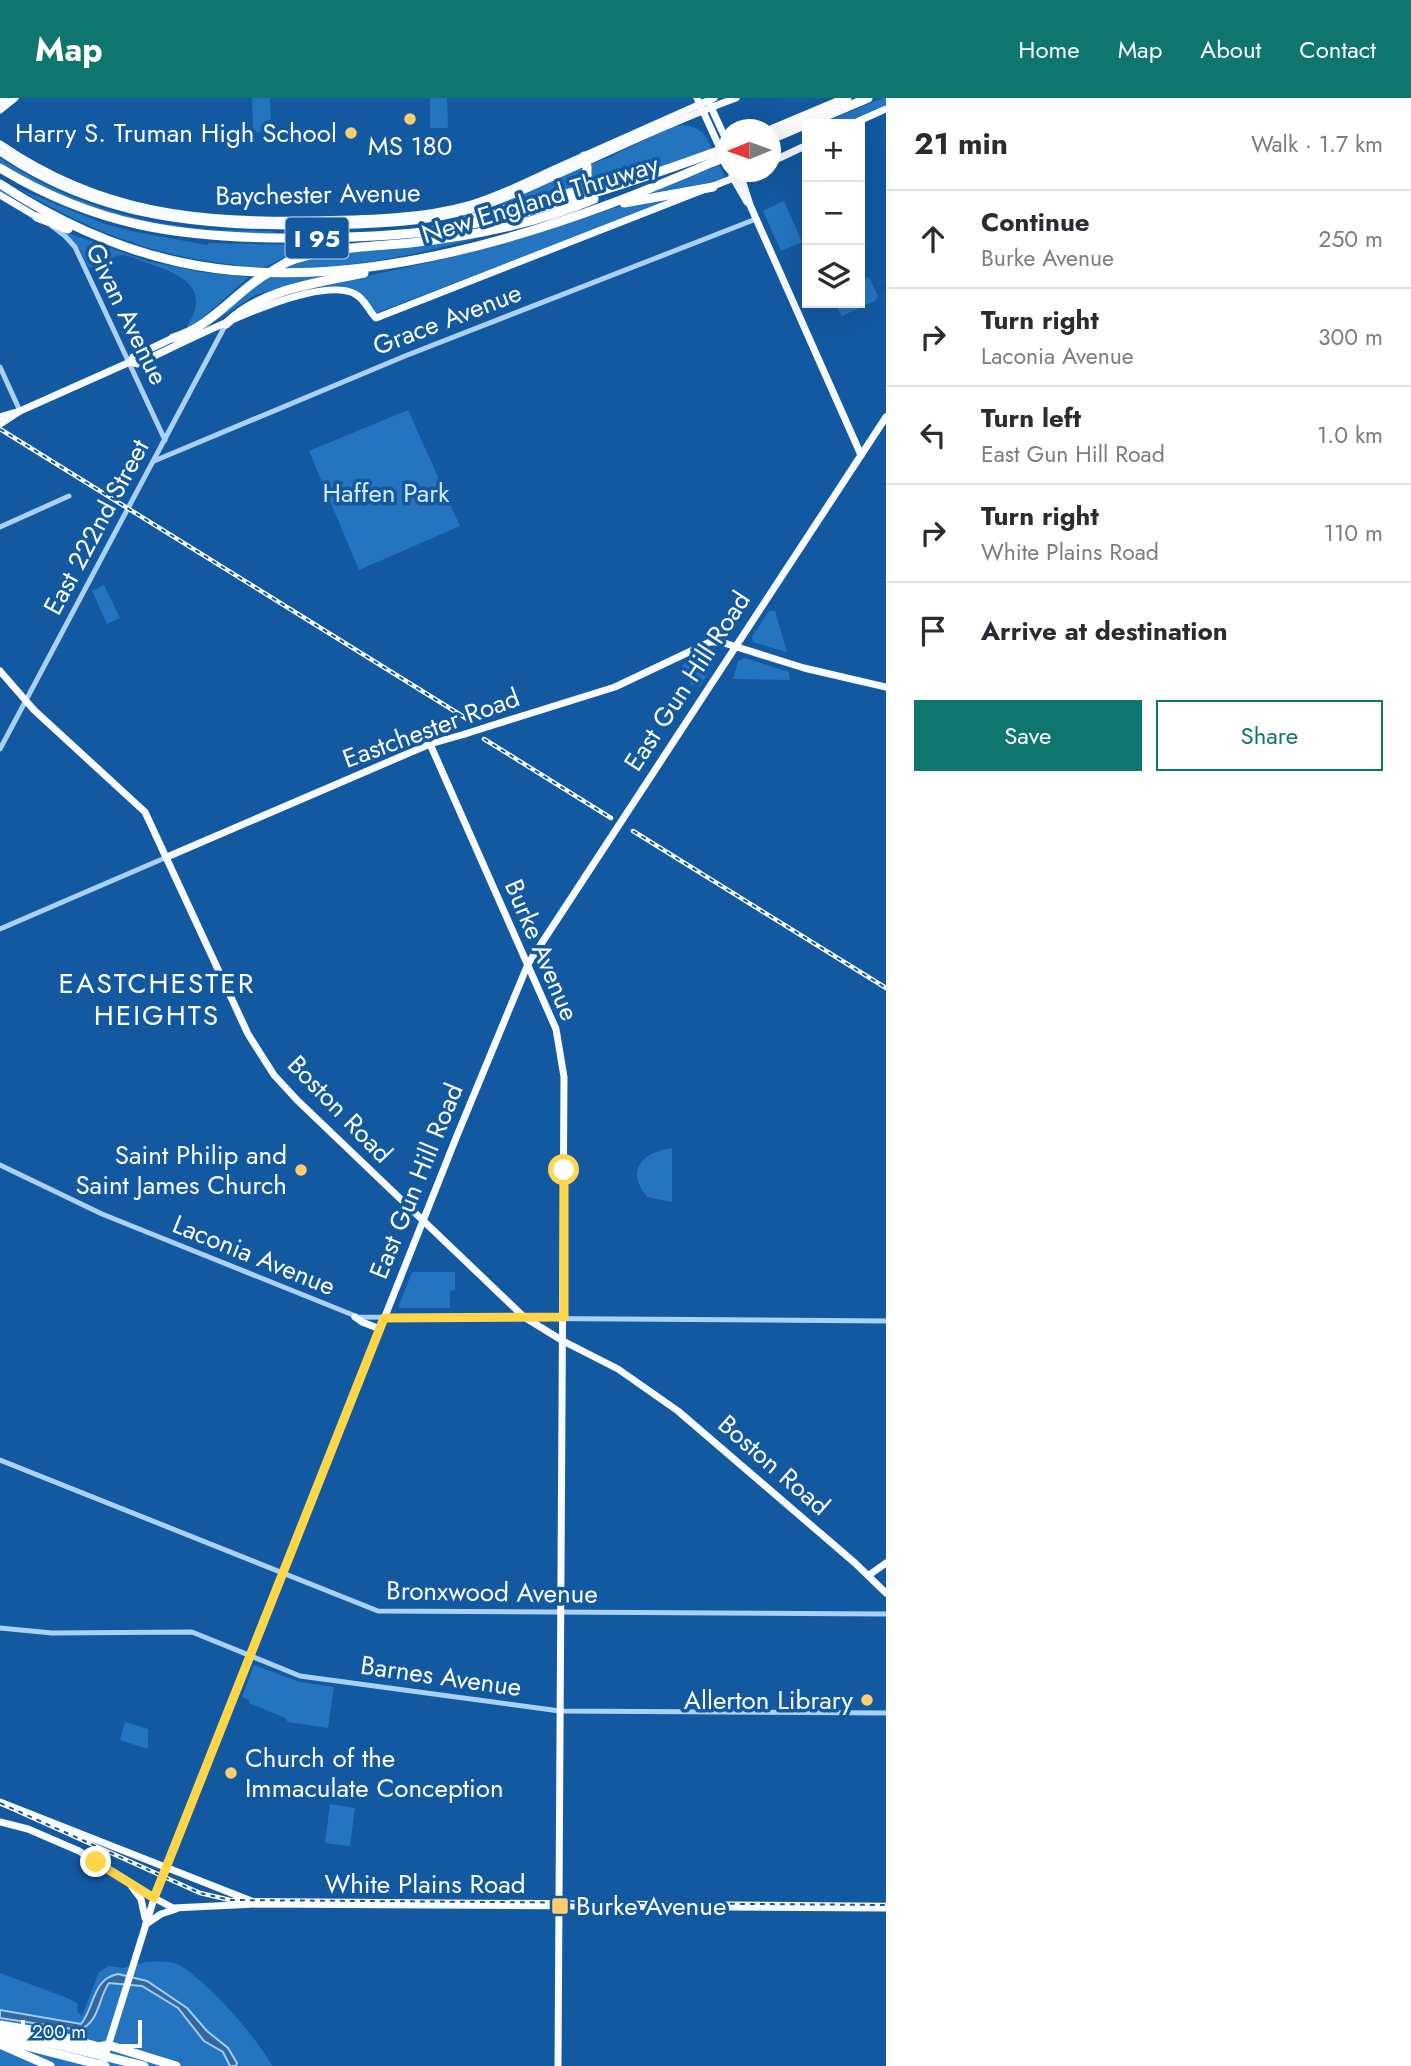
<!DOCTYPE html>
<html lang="en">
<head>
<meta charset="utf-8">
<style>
  :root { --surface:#fff; --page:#f7f7f7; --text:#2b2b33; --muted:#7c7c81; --line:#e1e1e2; --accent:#0f766e }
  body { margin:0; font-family:Jost,sans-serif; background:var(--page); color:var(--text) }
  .controls { position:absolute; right:21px; top:21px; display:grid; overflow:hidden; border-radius:0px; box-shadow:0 7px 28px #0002 }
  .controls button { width:63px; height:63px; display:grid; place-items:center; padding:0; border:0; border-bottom:2px solid var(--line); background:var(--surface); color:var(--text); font:35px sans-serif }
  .compass { position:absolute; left:718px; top:21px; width:63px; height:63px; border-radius:50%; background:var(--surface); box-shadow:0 7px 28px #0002; rotate:269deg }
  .scale { position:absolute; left:21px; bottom:18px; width:121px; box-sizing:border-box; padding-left:7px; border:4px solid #fff; border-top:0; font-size:19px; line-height:24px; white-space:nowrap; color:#fff; -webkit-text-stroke:5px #1259a1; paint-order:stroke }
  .stop { position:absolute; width:21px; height:21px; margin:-16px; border:5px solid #ffd54a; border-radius:50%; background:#fff }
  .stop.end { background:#ffd54a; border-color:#fff; box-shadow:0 2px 7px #0008 }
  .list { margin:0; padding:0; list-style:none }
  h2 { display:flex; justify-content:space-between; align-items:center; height:91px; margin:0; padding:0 28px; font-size:30px }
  h2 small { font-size:23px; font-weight:400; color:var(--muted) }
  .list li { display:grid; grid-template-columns:46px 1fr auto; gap:21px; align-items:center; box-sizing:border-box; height:98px; padding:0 28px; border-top:2px solid var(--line) }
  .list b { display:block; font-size:26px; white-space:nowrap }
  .list p { margin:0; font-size:23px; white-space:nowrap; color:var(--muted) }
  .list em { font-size:23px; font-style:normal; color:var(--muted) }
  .actions { display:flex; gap:14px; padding:21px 28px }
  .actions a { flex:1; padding:16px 0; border:2px solid var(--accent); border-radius:0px; text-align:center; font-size:24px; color:var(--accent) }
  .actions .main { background:var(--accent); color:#fff }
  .icon { flex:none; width:38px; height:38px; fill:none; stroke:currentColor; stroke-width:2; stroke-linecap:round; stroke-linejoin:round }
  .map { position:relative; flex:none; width:886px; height:1968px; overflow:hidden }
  header { display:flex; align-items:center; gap:42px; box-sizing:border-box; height:98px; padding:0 35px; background:var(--accent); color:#fff }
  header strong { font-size:33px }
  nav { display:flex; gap:38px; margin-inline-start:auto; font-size:24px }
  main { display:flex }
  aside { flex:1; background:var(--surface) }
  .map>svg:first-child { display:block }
  .green { fill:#2474bf }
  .water { fill:#34679b; stroke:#9ccdf8; stroke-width:2 }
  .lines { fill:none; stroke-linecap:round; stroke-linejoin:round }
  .minor { stroke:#aad1f5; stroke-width:5 }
  .major { stroke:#f8fbff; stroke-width:7 }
  .highway { stroke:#fff; stroke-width:9 }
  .rail-casing { stroke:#fff; stroke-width:4.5 }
  .rail { stroke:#1259a1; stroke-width:2; stroke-dasharray:5; stroke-linecap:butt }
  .major-bridge { stroke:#f8fbff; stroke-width:7 }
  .highway-bridge { stroke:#fff; stroke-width:9 }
  .route { stroke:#ffd54a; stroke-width:9 }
  .poi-dot { fill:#ffcc6e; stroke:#1259a1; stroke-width:2.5 }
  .labels { text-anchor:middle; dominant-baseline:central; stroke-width:7; stroke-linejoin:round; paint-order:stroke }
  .shield { fill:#1259a1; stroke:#b8cde3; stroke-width:2 }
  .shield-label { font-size:24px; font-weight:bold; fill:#fff }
  .poi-label { font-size:26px; fill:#fff; stroke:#1259a1; text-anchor:end }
  .street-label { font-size:26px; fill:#fff; stroke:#1259a1 }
  .park-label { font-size:26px; fill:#d3e9fe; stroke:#1259a1 }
  .neighbourhood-label { font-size:28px; letter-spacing:2px; fill:#fff; stroke:#1259a1 }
</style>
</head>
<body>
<header>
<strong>Map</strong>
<nav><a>Home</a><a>Map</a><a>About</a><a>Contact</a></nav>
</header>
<main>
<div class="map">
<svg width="886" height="1968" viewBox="0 0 886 1968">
  <rect width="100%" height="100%" fill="#1259a1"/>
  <g class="green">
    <path d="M252 0H270L271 33 253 34Z"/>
    <path d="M430 0H447L448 30H430Z"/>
    <path d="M883 0H886V7L845 26H820Z"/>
    <path d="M685 27C700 29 707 38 712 51L627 81 577 96 590 66 614 58 615 56 675 28Z"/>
    <path d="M0 60C61 101 135 126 208 131 228 133 251 132 272 133L278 136 198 133 142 125 92 111 41 89 0 65Z"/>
    <path d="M719 67 725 78 722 82 649 96Z"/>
    <path d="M580 71H583C584 81 581 86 572 91L445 124 506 104Z"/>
    <path d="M17 90 102 125 131 133 207 147 208 145 300 147 299 152C288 156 275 165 265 169 256 172 238 167 228 166 149 157 85 130 17 90Z"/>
    <path d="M682 98 376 215 349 192 294 196 251 210 280 197 453 159 526 139 617 109Z"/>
    <path d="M784 103 802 144 781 153 763 113Z"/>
    <path d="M516 129C441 151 360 172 281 170L304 161Z"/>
    <path d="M65 134 147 163 200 174 249 179 206 217 189 229 187 228C213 189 178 175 147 165 139 162 128 156 120 157 110 159 99 167 89 170L80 152Z"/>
    <path d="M326 178 255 197 214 224 212 222 265 179Z"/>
    <path d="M869 179 878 198 875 203 842 218 836 208 837 205H860V182Z"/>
    <path d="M408 312 460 428 359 472 309 353Z"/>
    <path d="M104 487 120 520 107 526 92 493Z"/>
    <path d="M769 513H775L787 554 753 544 752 539Z"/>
    <path d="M713 552 716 561 700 588 691 587 683 568 684 565Z"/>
    <path d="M745 560 789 574 790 582 733 581 738 563Z"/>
    <path d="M672 1050V1104L647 1099C625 1072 642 1054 672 1050Z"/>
    <path d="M412 1174H455V1192L450 1193V1210H398Z"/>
    <path d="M254 1567 300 1584 334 1589 328 1630 288 1624 285 1620 249 1605V1602L242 1599Z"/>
    <path d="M125 1624 148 1631V1651L120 1642Z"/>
    <path d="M330 1706 355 1710 350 1748 325 1745Z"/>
    <path d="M146 1864C156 1864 170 1862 179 1867 207 1883 257 1939 272 1968H0V1875L70 1901 78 1906 77 1913 82 1918 99 1874 109 1868 123 1870Z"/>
  </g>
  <path class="water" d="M118 1876 147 1883 187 1910 207 1933 228 1950 237 1965 236 1968H230L223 1954 204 1943 178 1910 142 1888 109 1885C98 1900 100 1924 79 1932L0 1920V1912L81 1926C95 1909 92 1881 118 1876Z"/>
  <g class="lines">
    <g class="minor">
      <path d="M52 128 65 138 75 149 165 342"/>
      <path d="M0 269 20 313"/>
      <path d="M154 363 405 258 756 121"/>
      <path d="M0 429 69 398"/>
      <path d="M0 651 226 226"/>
      <path d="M0 831 167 759"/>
      <path d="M0 1067 102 1116 358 1219 886 1223"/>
      <path d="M0 1362 378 1513 886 1516"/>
      <path d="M0 1530 52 1535 192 1534 300 1578 560 1613 886 1615"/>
    </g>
    <g class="major">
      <path d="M697 0 729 70"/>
      <path d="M0 4 5 0"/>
      <path d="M710 7 729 48"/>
      <path d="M0 12 15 0"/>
      <path d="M852 26 886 11"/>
      <path d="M0 46C102 116 198 124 319 122 369 121 422 120 471 106 502 97 530 82 559 69 610 46 662 23 714 0"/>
      <path d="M0 54C100 122 202 129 320 128 372 127 427 126 477 110 511 100 543 83 575 69 628 45 681 20 736 0"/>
      <path d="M771 64 807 47"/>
      <path d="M740 75 750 107 861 357"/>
      <path d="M732 78 747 104"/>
      <path d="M0 97 37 119"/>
      <path d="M130 264 133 259 173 240"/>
      <path d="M0 319 20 313 130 264 137 266C180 247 314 174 355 196 365 201 368 212 376 220L749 74"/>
      <path d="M0 326 20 313"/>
      <path d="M0 573 34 612 145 714 248 936 274 977 297 1002 524 1219 563 1243 618 1271 678 1313 855 1465 886 1495"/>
      <path d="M490 628 615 589 710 544H721L804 570 886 589"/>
      <path d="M430 646 556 931 564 979 558 1968"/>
      <path d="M167 759 430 646 465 636"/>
      <path d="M355 1219 362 1224 380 1231"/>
      <path d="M869 1477 886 1465"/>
      <path d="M0 1704 254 1804"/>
      <path d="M0 1724 28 1731 79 1753 145 1795 173 1810 258 1806 886 1810"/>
      <path d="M132 1789 141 1801 145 1820"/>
      <path d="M146 1826 161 1816 176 1811"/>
      <path d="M107 1951 157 1791 456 1040 528 866 886 319"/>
    </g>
    <g class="highway">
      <path d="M771 32 847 0"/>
      <path d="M771 41 868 0"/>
      <path d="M0 70C96 128 180 140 290 140 340 140 390 139 439 132 532 117 621 88 710 56"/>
      <path d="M0 86C55 122 115 150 179 164 352 202 556 133 713 64"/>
      <path d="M624 105 713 89"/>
      <path d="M37 119 68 131"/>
      <path d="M468 121 577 93 587 81V69L584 58"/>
      <path d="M287 164C326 149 369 149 410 145 472 138 536 126 594 101"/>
      <path d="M226 226C261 191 317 185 364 175"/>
      <path d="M173 240C208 230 231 200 260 180"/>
      <path d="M0 1927 48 1935 99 1949 108 1947 176 1968"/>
      <path d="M2 1933 144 1968"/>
      <path d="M0 1941 105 1968"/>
      <path d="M0 1946 50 1968"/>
    </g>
    <g class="rail-casing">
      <g id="rail">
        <path d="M0 331 472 624"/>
        <path d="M484 641 611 720"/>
        <path d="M633 733 886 890"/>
        <path d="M0 1705 200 1795 230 1802 886 1807"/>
      </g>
    </g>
    <use href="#rail" class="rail"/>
    <g class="major-bridge">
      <path d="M465 636 490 628"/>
      <path d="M102 1968 107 1952"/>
    </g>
    <g class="highway-bridge">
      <path d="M710 56 729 49"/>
      <path d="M713 64 729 58"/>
      <path d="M260 180 287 164"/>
    </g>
  </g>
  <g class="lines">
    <path class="route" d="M96 1764 154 1800 384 1220 564 1219V1072"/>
  </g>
  <g class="poi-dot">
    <circle cx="410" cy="21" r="7"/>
    <circle cx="351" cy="35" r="7"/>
    <circle cx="301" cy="1072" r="7"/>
    <circle cx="867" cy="1602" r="7"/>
    <circle cx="231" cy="1675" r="7"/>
    <rect x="551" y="1799" width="18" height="18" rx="3.5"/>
  </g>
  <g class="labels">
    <rect class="shield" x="285.5" y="119.5" width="63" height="41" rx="5"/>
    <g class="shield-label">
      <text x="317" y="140">I 95</text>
    </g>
    <g class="poi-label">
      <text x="337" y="35">Harry S. Truman High School</text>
      <text x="410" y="48" text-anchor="middle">MS 180</text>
      <text x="287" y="1057">Saint Philip and<tspan x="287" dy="30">Saint James Church</tspan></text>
      <text x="853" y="1602">Allerton Library</text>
      <text x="245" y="1660" text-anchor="start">Church of the<tspan x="245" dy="30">Immaculate Conception</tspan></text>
      <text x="576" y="1808" text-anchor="start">Burke Avenue</text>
    </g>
    <g class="street-label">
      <text transform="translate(318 96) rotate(-1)">Baychester Avenue</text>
      <text transform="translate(540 101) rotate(-17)">New England Thruway</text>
      <text transform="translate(127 216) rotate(64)">Givan Avenue</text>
      <text transform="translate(447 221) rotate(-21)">Grace Avenue</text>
      <text transform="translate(96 429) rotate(-62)">East 222nd Street</text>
      <text transform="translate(687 583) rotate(-57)">East Gun Hill Road</text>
      <text transform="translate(431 630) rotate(-20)">Eastchester Road</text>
      <text transform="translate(542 852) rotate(67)">Burke Avenue</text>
      <text transform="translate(340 1011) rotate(46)">Boston Road</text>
      <text transform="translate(416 1083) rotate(-68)">East Gun Hill Road</text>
      <text transform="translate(254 1157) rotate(22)">Laconia Avenue</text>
      <text transform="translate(774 1367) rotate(41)">Boston Road</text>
      <text transform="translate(492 1494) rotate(1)">Bronxwood Avenue</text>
      <text transform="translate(441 1578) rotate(8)">Barnes Avenue</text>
      <text x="425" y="1786">White Plains Road</text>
    </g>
    <g class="park-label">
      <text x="386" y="395">Haffen Park</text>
    </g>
    <g class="neighbourhood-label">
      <text x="157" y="885">EASTCHESTER<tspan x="157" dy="32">HEIGHTS</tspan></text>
    </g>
  </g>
</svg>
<div class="controls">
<button>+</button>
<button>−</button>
<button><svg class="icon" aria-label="layers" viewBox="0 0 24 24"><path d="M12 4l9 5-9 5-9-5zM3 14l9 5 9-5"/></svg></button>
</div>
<svg class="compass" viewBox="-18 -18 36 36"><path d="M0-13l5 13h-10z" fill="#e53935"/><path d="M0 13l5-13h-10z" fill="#7c7c81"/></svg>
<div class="scale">200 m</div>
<div class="stop" style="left:564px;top:1072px"></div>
<div class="stop end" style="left:96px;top:1764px"></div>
</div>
<aside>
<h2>21 min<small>Walk · 1.7 km</small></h2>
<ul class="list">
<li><svg class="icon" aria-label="ahead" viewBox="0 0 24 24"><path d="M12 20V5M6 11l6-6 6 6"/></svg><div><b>Continue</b><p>Burke Avenue</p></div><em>250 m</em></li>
<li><svg class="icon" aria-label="right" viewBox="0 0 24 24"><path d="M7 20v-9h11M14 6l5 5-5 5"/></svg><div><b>Turn right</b><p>Laconia Avenue</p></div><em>300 m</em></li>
<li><svg class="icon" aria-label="left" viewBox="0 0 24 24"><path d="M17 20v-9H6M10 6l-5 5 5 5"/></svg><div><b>Turn left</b><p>East Gun Hill Road</p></div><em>1.0 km</em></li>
<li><svg class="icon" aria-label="right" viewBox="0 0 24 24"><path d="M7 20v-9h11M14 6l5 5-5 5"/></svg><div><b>Turn right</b><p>White Plains Road</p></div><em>110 m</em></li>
<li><svg class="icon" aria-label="arrive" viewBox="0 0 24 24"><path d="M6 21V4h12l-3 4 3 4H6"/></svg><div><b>Arrive at destination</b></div></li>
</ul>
<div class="actions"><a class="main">Save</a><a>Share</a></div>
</aside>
</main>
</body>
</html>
